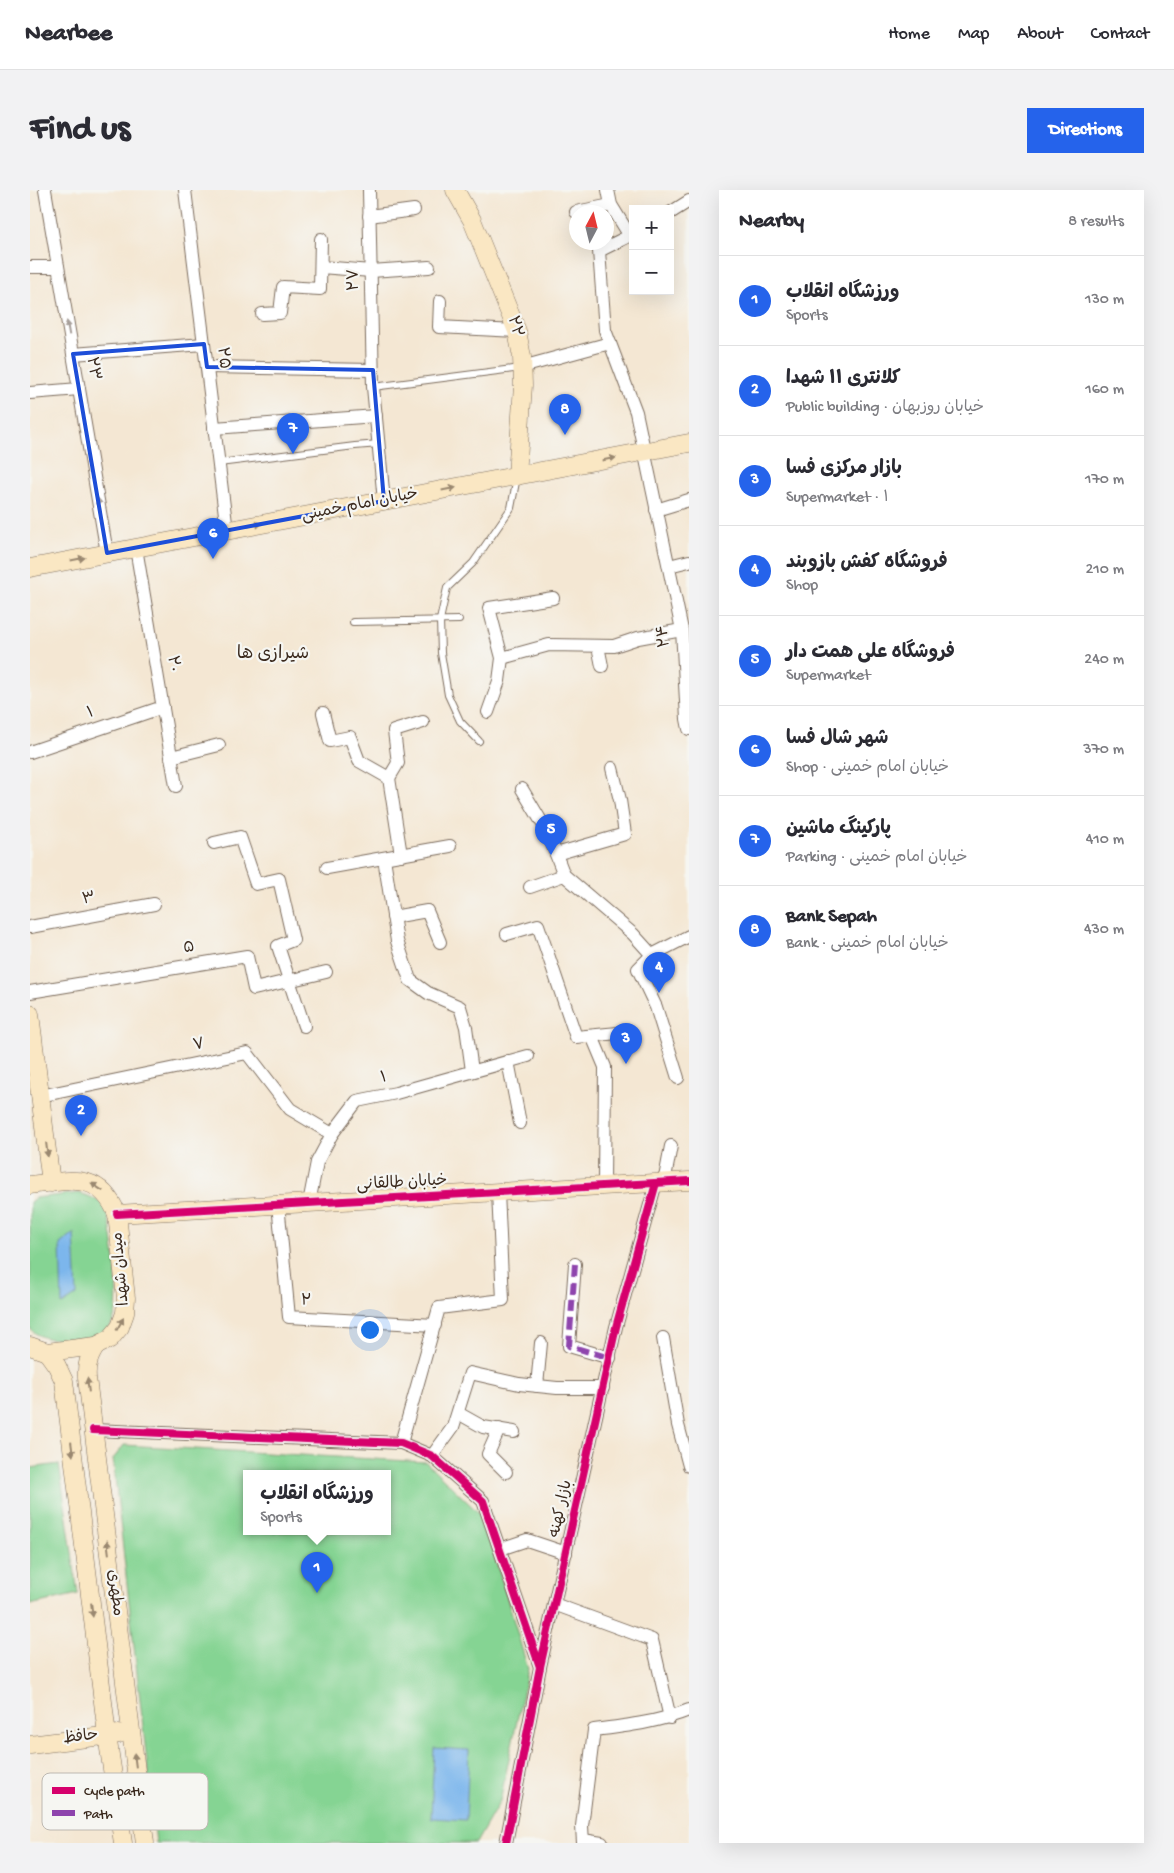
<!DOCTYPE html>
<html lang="en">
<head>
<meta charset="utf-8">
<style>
  :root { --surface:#fff; --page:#f2f2f3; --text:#2b2b33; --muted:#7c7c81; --line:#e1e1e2; --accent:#2563eb }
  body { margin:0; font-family:"Gochi Hand","Playpen Sans Arabic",sans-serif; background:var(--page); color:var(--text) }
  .controls { position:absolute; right:15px; top:15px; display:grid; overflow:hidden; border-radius:0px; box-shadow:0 5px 20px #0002 }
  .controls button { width:45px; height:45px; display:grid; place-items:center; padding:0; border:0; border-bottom:1px solid var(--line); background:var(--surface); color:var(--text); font:25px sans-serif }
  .compass { position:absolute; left:539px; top:15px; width:45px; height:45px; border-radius:50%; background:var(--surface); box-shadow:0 5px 20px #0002; rotate:7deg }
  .you { position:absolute; left:339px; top:1139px; width:18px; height:18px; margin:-12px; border:4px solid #fff; border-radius:50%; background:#1a73e8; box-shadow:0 0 0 8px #1a73e833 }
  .badge { display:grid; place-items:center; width:32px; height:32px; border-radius:50%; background:var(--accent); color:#fff; font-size:16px; font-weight:700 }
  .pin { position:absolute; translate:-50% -41px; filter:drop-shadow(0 1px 2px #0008) }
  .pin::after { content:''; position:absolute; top:26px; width:18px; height:15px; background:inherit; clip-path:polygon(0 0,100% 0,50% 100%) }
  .popup { position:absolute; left:213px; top:1280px; width:148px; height:65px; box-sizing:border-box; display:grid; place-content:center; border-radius:0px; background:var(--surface); filter:drop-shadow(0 1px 4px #0005); font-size:16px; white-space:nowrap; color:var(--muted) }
  .popup b { font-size:19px; color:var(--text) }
  .popup::after { content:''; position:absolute; left:50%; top:100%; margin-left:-10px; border:10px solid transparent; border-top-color:var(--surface) }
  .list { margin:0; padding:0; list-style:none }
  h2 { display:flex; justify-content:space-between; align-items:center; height:65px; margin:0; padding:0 20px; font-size:21px }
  h2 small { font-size:16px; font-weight:400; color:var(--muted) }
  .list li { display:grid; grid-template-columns:32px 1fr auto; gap:15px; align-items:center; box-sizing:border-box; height:90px; padding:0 20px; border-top:1px solid var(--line) }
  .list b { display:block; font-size:19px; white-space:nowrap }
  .list p { margin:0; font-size:16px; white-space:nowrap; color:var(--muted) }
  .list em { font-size:16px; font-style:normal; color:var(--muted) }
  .map { position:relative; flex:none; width:659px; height:1653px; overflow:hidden; border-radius:0px }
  header { display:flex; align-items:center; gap:30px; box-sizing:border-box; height:70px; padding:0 25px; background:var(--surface); border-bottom:1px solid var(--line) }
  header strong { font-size:24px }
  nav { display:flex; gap:28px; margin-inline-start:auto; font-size:18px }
  .intro { display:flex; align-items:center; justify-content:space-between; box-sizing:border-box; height:120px; padding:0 30px }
  h1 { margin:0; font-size:35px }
  .button { padding:12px 22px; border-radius:0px; background:var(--accent); color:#fff; font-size:18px; font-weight:700 }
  main { display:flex; gap:30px; padding:0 30px }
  aside { flex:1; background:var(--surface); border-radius:0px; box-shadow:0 5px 20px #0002 }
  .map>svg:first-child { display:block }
  .green { fill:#85d493; stroke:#607f58; fill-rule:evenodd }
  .water { fill:#7bb6ec; stroke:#5b7085 }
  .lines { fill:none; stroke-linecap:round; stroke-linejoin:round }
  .lane-casing { stroke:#7c6c5d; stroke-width:8 }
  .street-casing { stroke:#7c6c5d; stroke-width:14 }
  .secondary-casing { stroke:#7c6c5d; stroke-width:19 }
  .lane { stroke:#fff; stroke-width:6 }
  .street { stroke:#fff; stroke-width:12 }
  .secondary { stroke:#fae7c3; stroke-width:18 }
  .quiet { stroke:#8e44ad; stroke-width:6; stroke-dasharray:12 6; stroke-linecap:butt }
  .cycleway-casing { stroke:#f6f6f2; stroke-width:11 }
  .cycleway { stroke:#d6006c; stroke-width:8 }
  .oneway { fill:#a79f9a }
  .oneway2 { fill:#9a8870 }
  .marked { fill:none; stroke:#1d4ed8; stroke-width:4; stroke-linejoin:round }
  .labels { text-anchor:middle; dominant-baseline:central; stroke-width:4.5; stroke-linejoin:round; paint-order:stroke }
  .street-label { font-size:16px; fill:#3b2a1e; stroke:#f6f6f2 }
  .neighbourhood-label { font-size:18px; fill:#3b2a1e; stroke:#f6f6f2 }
  .key { fill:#f6f6f2; stroke:#beb9b2; stroke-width:1 }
  .key-label { font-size:14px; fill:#3b2a1e }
</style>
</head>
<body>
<header>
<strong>Nearbee</strong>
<nav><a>Home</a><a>Map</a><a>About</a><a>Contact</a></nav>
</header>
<div class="intro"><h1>Find us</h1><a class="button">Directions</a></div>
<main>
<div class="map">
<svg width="659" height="1653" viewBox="0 0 659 1653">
  <rect width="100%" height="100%" fill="#f6f6f2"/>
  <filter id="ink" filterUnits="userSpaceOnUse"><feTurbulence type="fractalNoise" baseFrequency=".02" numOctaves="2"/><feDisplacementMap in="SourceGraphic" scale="10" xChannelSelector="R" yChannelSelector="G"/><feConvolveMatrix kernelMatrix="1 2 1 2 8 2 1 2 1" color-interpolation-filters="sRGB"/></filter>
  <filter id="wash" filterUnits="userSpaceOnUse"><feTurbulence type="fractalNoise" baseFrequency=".0096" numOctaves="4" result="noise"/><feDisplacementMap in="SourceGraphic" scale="20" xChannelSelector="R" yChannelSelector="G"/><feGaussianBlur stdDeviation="1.12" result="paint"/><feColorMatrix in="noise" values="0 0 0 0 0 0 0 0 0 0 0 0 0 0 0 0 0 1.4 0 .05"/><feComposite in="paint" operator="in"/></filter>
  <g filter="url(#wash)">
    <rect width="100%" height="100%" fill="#f4e7d3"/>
    <g class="green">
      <path d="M49 1003C58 1006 69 1009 75 1018 83 1031 90 1108 85 1125 84 1129 81 1135 79 1139 70 1150 52 1148 39 1148 22 1149 14 1151 0 1139V1012L5 1008Z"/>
      <path d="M94 1255 396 1272 453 1327 498 1479 470 1611 446 1653H126L83 1269ZM217 1284H357V1342H217Z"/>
      <path d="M29 1274 48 1404 0 1415V1278Z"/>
    </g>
    <g class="water">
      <path d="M44 1043 47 1105 32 1115 30 1054Z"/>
      <path d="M404 1558 439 1560 436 1630 401 1628Z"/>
    </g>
  </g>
  <g filter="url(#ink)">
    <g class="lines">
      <g class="lane-casing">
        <g id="lane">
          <path d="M343 197 491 178"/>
          <path d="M189 273 325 256 349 254"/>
          <path d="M323 432 429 430"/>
          <path d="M449 551 430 531 418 505 411 463 410 430 417 398 443 373 481 318 487 287"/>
        </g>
      </g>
      <g class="street-casing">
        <g id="street">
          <path d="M15 0 77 363"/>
          <path d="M155 0 197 341"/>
          <path d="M339 0 343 197 354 311"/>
          <path d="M578 0 581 15 600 46"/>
          <path d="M546 22 581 15"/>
          <path d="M640 23 659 11"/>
          <path d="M339 26 384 20"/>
          <path d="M603 44 569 61 575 140 606 222 652 440 657 529 659 539"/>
          <path d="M0 77H28"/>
          <path d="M291 77 341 81 399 77"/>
          <path d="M410 111 409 137 487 141"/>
          <path d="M232 124 250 123 253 97 290 99 291 49"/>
          <path d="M43 164 174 154"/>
          <path d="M177 177 343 180"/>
          <path d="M492 177 580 153"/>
          <path d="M0 203 49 199"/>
          <path d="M184 238 346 226"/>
          <path d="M626 320 659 310"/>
          <path d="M106 358 146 596"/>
          <path d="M639 376 659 371"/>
          <path d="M568 456 572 476"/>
          <path d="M472 468 519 455 584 456 608 448 652 440"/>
          <path d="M458 522 469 491 472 468 459 418 523 408"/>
          <path d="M293 523 300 551 320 547 329 571 359 588 371 665"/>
          <path d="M0 562 133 517"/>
          <path d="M141 567 189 555"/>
          <path d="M359 588 368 573 364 541 393 532"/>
          <path d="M492 599 517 641 534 685 603 744 622 765 659 746"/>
          <path d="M184 653 210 647 226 694 249 689 263 750 248 756 274 836"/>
          <path d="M526 664 595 644 590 610 582 578"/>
          <path d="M354 668 367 751 380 790 398 803 430 817 436 837 442 881"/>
          <path d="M297 678 420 656"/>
          <path d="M500 697 534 685"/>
          <path d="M363 727 397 721 410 752"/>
          <path d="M0 737 124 714"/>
          <path d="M477 744 508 735 546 847 588 843"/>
          <path d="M622 765 608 779 626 817 648 888"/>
          <path d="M0 802 217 766 224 799 296 782"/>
          <path d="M562 846 575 877 574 996"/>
          <path d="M478 871 490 933"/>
          <path d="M10 906 217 863 260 919 302 944"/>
          <path d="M634 993 641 956"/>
          <path d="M279 1013 287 972 302 944 327 911 366 903 498 866"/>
          <path d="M248 1014 259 1127 405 1135"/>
          <path d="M545 1074 539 1156 580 1168"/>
          <path d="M633 1148 648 1235 659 1276"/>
          <path d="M507 1196 511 1153"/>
          <path d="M428 1223 453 1237 484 1242"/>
          <path d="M469 1239 458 1264 476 1282"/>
          <path d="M63 1240 371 1253 402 1266 453 1311 510 1477"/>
          <path d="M371 1253 409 1118 473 1110 468 1002"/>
          <path d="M402 1266 423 1237 440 1183 489 1194 527 1198H573"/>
          <path d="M470 1359 497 1350 536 1363"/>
          <path d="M524 1414 622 1450 640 1528"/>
          <path d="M553 1650 572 1653"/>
          <path d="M476 1653 510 1477 586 1137 626 993"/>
          <path d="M553 1653 552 1636 564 1540C597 1536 629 1532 659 1520"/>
        </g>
      </g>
      <g class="secondary-casing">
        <g id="secondary">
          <path d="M425 0 442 30 487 141 492 167 493 195 487 286"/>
          <path d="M0 378 659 253"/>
          <path d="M0 824 21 993"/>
          <path d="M0 995C39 991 69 980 87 1024L96 1108 95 1123 90 1137 80 1149 66 1156 17 1162 0 1156"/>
          <path d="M87 1024 659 991"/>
          <path d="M66 1156C59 1167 56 1175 57 1188L115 1653"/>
          <path d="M17 1162 27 1176 34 1191 77 1545 93 1653"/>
          <path d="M0 1555 89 1544"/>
        </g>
      </g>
      <use href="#lane" class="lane"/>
      <use href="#street" class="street"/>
      <use href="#secondary" class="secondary"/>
      <path class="quiet" d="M545 1074 539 1156 580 1168"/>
      <g class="cycleway-casing">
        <g id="cycleway">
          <path d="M87 1024 659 991"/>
          <path d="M63 1240 371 1253 402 1266 453 1311 510 1477"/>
          <path d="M476 1653 510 1477 586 1137 626 993"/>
        </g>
      </g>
      <use href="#cycleway" class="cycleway"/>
    </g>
    <defs><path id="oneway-solid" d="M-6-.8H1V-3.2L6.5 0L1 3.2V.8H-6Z" transform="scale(1.25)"/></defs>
    <g class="oneway">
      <use href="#oneway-solid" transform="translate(38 138) rotate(-100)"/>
      <use href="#oneway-solid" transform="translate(69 315) rotate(-100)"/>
    </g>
    <g class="oneway2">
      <use href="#oneway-solid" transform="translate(579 269) rotate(-11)"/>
      <use href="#oneway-solid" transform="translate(419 299) rotate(-11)"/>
      <use href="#oneway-solid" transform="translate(225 335) rotate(-11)"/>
      <use href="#oneway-solid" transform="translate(48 369) rotate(-11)"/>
      <use href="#oneway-solid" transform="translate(17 960) rotate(83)"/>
      <use href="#oneway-solid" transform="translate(67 997) rotate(-146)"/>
      <use href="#oneway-solid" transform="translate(90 1134) rotate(-61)"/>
      <use href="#oneway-solid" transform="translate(58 1195) rotate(-97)"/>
      <use href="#oneway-solid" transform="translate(42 1259) rotate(83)"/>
      <use href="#oneway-solid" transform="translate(78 1357) rotate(-97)"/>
      <use href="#oneway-solid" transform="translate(62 1420) rotate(83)"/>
      <use href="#oneway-solid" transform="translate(105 1570) rotate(-97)"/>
    </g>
  </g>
  <path class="marked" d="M174 154 177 177 343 180 354 311 77 363 43 164Z"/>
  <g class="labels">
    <g class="street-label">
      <text transform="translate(325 90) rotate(-91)">۲۷</text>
      <text transform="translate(484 137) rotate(73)">۲۲</text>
      <text transform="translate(192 168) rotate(83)">۲۵</text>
      <text transform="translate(62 179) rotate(80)">۲۳</text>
      <text transform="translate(330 316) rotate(-11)">خیابان امام خمینی</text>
      <text transform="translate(635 446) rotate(-97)">۲۴</text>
      <text transform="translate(142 474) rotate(80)">۲۰</text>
      <text transform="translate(61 524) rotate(-19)">۱</text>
      <text transform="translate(59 710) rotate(-10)">۳</text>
      <text transform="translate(159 759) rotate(-9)">۵</text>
      <text transform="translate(169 856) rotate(-12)">۷</text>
      <text transform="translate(354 889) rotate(-13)">۱</text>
      <text transform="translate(372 994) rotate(-3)">خیابان طالقانی</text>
      <text transform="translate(92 1079) rotate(-95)">میدان شهدا</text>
      <text transform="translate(276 1112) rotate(3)">۲</text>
      <text transform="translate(532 1319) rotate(-77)">بازار کهنه</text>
      <text transform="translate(84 1403) rotate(83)">مطهری</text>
      <text transform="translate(51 1548) rotate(-7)">حافظ</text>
    </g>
    <g class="neighbourhood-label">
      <text x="243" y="464">شیرازی ها</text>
    </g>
  </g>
  <rect x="12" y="1583" width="166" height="57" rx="8" class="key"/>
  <rect x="22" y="1597" width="23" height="7" fill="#d6006c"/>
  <rect x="22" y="1620" width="23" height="6" fill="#8e44ad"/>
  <g class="key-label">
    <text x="54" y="1605">Cycle path</text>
    <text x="54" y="1628">Path</text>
  </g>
</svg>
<div class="controls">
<button>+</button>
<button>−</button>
</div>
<svg class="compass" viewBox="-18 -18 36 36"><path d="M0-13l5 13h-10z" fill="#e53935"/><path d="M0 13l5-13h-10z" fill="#7c7c81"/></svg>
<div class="you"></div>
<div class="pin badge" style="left:287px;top:1403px">1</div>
<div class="popup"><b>ورزشگاه انقلاب</b>Sports</div>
<div class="pin badge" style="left:51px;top:946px">2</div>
<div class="pin badge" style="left:596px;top:874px">3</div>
<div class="pin badge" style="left:629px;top:803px">4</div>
<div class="pin badge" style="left:521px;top:665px">5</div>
<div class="pin badge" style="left:183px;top:369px">6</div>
<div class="pin badge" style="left:263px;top:264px">7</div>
<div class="pin badge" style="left:535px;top:245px">8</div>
</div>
<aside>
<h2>Nearby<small>8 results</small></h2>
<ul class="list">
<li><span class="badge">1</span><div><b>ورزشگاه انقلاب</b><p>Sports</p></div><em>130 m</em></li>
<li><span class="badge">2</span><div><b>کلانتری ۱۱ شهدا</b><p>Public building · خیابان روزبهان</p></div><em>160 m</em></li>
<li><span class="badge">3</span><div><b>بازار مرکزی فسا</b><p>Supermarket · ۱</p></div><em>170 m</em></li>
<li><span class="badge">4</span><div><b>فروشگاه کفش بازوبند</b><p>Shop</p></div><em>210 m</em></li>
<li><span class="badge">5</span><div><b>فروشگاه علی همت دار</b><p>Supermarket</p></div><em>240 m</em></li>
<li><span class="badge">6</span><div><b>شهر شال فسا</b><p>Shop · خیابان امام خمینی</p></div><em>370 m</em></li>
<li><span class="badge">7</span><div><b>پارکینگ ماشین</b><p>Parking · خیابان امام خمینی</p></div><em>410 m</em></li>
<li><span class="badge">8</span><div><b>Bank Sepah</b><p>Bank · خیابان امام خمینی</p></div><em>430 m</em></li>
</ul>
</aside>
</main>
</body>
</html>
